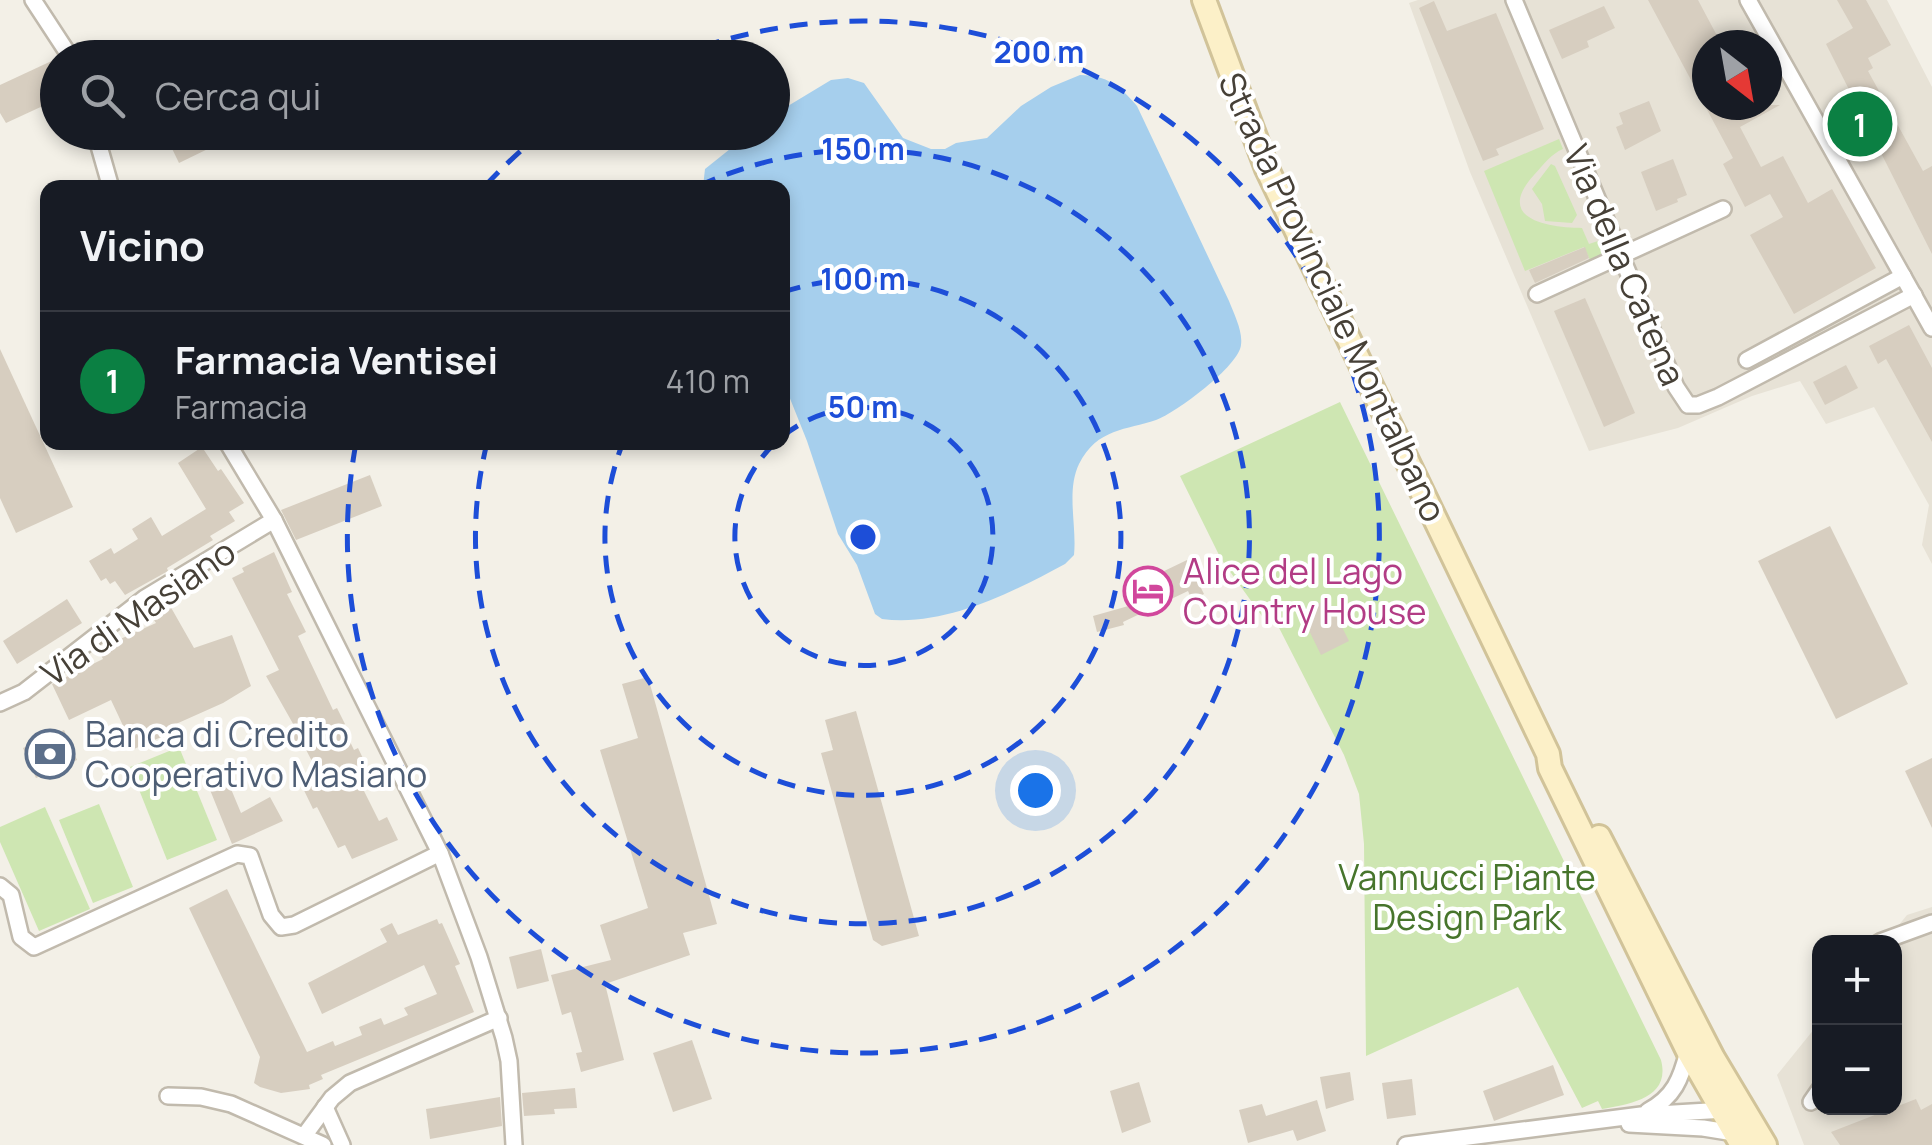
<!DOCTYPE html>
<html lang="it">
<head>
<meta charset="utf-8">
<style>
  :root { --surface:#171b24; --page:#242831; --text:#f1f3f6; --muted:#9ea1a6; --line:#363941; --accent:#0b8043 }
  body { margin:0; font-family:Manrope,sans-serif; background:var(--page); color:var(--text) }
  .controls { position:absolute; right:30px; bottom:30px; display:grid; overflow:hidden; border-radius:20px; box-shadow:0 5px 15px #0003 }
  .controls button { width:90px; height:90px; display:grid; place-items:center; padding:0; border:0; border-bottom:2px solid var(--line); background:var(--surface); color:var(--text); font:50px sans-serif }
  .compass { position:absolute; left:1692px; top:30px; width:90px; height:90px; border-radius:50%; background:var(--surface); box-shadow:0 5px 15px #0003; rotate:149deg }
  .you { position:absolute; left:1035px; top:790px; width:35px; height:35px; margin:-25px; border:8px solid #fff; border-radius:50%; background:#1a73e8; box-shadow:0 0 0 15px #1a73e833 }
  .badge { display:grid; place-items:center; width:65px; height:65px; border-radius:50%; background:var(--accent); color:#fff; font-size:32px; font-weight:700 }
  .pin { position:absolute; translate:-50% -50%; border:5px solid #fff; box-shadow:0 2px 10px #0006 }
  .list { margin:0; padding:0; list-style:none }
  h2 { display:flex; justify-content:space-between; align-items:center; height:130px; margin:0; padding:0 40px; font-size:42px }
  h2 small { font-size:32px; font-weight:400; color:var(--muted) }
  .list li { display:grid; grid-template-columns:65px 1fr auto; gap:30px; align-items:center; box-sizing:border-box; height:140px; padding:0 40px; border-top:2px solid var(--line) }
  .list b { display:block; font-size:38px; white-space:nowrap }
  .list p { margin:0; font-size:32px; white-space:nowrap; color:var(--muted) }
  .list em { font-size:32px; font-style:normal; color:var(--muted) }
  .icon { flex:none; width:55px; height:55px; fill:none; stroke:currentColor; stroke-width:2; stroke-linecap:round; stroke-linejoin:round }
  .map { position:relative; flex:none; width:1932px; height:1145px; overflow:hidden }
  .search { position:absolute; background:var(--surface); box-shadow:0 5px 15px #0003; left:40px; top:40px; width:750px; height:110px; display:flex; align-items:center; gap:25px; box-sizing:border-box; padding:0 35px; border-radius:55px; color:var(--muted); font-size:38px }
  .panel { position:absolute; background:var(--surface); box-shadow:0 5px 15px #0003; left:40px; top:180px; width:750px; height:270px; border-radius:20px }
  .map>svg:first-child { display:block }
  .residential { fill:#e7e2d6; fill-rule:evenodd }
  .green { fill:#cee6b2 }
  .water { fill:#a6cfed }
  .building { fill:#d7cec0 }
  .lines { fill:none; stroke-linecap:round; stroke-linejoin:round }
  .street-casing { stroke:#c1baad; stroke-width:20 }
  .secondary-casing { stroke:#d1c399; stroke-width:28 }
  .street { stroke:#fff; stroke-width:15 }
  .secondary { stroke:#fcf0c8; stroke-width:22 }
  .ring { fill:none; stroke:#1d4ed8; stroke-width:5; stroke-dasharray:18 12 }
  .labels { text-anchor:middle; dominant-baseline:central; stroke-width:8; stroke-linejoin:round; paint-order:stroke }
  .street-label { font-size:35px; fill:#464037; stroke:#fff }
  .hotel-label { font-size:35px; fill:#b23c85; stroke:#fff; text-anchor:start }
  .service-label { font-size:35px; fill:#4e5e75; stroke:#fff; text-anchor:start }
  .park-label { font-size:35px; fill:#47752c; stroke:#fff }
  .centre { fill:#1d4ed8; stroke:#fff; stroke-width:5 }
  .ring-label { font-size:30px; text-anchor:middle; font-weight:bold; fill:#1d4ed8; stroke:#fff; stroke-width:8; stroke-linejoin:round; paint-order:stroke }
</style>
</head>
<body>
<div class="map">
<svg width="1932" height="1145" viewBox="0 0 1932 1145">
  <rect width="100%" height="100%" fill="#f3f0e7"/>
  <g class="residential">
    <path d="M1418 0H1887L1932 87V564L1922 545 1929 505 1874 407 1826 424 1800 381 1752 396 1678 428 1589 451 1470 172 1409 3ZM1707 45H1767V105H1707Z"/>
    <path d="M1932 907V1145H1804L1777 1075 1819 1023 1820 1108H1894V942H1885L1907 915Z"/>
  </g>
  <g class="green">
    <path d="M1559 139 1563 149C1551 154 1544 164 1534 175 1494 219 1548 228 1582 228L1589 244 1601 240 1606 253 1590 260 1584 247 1525 271 1484 171Z"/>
    <path d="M1551 164 1555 166 1577 215 1572 223 1545 221 1542 204 1532 189Z"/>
    <path d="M1340 402 1661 1060C1671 1098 1630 1104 1602 1109L1598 1101 1582 1108 1518 987 1366 1056 1364 844 1359 794 1344 755 1273 616 1264 619 1221 559 1180 476Z"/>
    <path d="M179 747 217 840 167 860 130 767Z"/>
    <path d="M99 804 133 887 93 903 59 820Z"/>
    <path d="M45 807 90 909 39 931 0 842V827Z"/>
  </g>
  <path class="water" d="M1080 75C1107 75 1120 86 1137 106L1229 301C1234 314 1243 331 1241 345 1239 366 1176 413 1156 420 1127 430 1097 428 1079 464 1066 491 1077 526 1074 555L1065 564C1011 593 945 627 882 619L875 614 857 565 838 534 807 441 783 381 782 188 703 187 705 169 750 133 772 132 773 115 831 80 848 78 864 83 903 138 931 149H945L956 143 987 138 1021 106 1051 87Z"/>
  <g class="building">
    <path d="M1648 0H1698L1722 45H1707V105H1780L1740 127 1761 167 1783 156 1808 203 1832 189 1876 268 1794 314 1750 235 1783 217 1770 194 1745 207 1723 164 1733 158Z"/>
    <path d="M1837 0H1866L1891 45 1868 58 1873 68 1868 71 1923 171 1932 166V254L1826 44 1853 28Z"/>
    <path d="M1434 1 1447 31 1496 13 1544 129 1496 149 1499 155 1483 161 1419 8Z"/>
    <path d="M1604 6 1615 28 1587 41 1589 47 1562 59 1549 30Z"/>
    <path d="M58 58V99L6 123 0 113V85Z"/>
    <path d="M1649 101 1661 131 1625 150 1616 127 1623 124 1619 113Z"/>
    <path d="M164 132H210L216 145 179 163Z"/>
    <path d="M1673 159 1687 195 1677 199 1678 202 1656 211 1641 172Z"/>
    <path d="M1585 247 1589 258 1535 283 1529 270Z"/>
    <path d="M1585 298 1635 413 1604 427 1554 311Z"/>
    <path d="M1909 325 1932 368V442L1886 359 1878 364 1869 346Z"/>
    <path d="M0 349 73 507 16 533 0 498Z"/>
    <path d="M1846 365 1858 388 1825 405 1813 382Z"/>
    <path d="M202 447 218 471 221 469 244 503 229 512 235 521 210 536 213 540 167 568 168 571 125 595 115 581 110 584 106 578 101 581 89 561 111 548 114 554 138 539 132 529 151 517 162 536 206 509 178 463Z"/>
    <path d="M370 475 382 506 296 540 281 510Z"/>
    <path d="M1830 526 1908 684 1836 719 1758 561Z"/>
    <path d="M274 552 292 592 287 594 306 632 298 636 333 710 337 708 345 724 342 725 354 750 358 748 373 779 361 785 379 821 387 817 398 840 352 859 345 845 338 848 317 807 313 809 298 778 316 769 302 742 296 745 290 732 296 729 266 676 279 670 232 578 244 572 242 568Z"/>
    <path d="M1187 560 1204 594 1192 600 1188 591 1123 622 1124 625 1097 632 1093 616 1139 603 1131 587Z"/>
    <path d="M67 599 82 623 17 664 3 641Z"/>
    <path d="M1328 599 1349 641 1321 655 1300 612Z"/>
    <path d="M169 604 194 648 232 635 251 686 223 703 167 728 168 734 134 749 111 700 69 720 52 684 103 659 98 649 156 623 150 614Z"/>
    <path d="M648 677 717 924 683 933 690 955 605 984 624 1060 581 1072 576 1053 582 1052 571 1012 562 1015 551 975 611 960 600 925 648 908 600 750 638 738 622 684Z"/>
    <path d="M856 711 919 936 882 946 873 940 821 753 833 750 825 720Z"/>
    <path d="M64 730 77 760 36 778 23 748Z"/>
    <path d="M1932 758V828L1905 771Z"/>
    <path d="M226 777 241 813 270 797 283 821 232 844 208 785Z"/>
    <path d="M227 889 307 1052 333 1041 335 1046 362 1035 359 1027 381 1018 384 1025 408 1015 404 1008 437 994 424 965 322 1014 308 983 387 942 380 929 392 923 398 935 437 919 439 924 442 923 460 964 455 966 474 1012 321 1075 323 1079 309 1085 310 1089 281 1093 260 1087 254 1083 260 1057 189 908Z"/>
    <path d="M541 949 549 981 517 989 509 957Z"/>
    <path d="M692 1040 712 1099 673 1112 653 1053Z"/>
    <path d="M1553 1065 1564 1095 1494 1121 1483 1091Z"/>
    <path d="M1350 1072 1354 1100 1326 1109 1320 1077Z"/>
    <path d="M1412 1079 1416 1115 1387 1119 1382 1083Z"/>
    <path d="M1139 1082 1151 1122 1122 1133 1110 1091Z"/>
    <path d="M575 1088 577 1108 554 1109 555 1114 524 1116 522 1093Z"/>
    <path d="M500 1097 502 1126 430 1139 426 1109Z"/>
    <path d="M1916 1099 1921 1110 1932 1104V1145H1840L1831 1132Z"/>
    <path d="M1317 1100 1326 1131 1297 1141 1293 1130 1248 1143 1239 1110 1262 1104 1266 1116Z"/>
  </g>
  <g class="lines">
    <g class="street-casing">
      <g id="street">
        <path d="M33 0 71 58"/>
        <path d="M1514 0 1676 387 1688 405H1698L1718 397 1914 295"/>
        <path d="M1748 0 1932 328"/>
        <path d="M95 132 111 188"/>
        <path d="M1537 294 1723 209"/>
        <path d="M1747 360 1903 276"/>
        <path d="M227 442 274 520 440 853 479 957 504 1038 509 1061 514 1145"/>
        <path d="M0 703 24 692 145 598 274 520"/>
        <path d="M0 886 11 895 21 937 34 947 237 854 250 856 271 915 281 927 294 925 440 853"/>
        <path d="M1880 942 1932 923"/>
        <path d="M168 1096 201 1097 231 1104 323 1145"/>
        <path d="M1811 1102 1820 1089"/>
        <path d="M325 1107 342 1145"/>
        <path d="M1648 1111C1674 1097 1681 1079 1688 1051"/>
        <path d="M1629 1124 1703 1128 1734 1133"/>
        <path d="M304 1136 332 1098 350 1083 499 1018"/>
        <path d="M1406 1145 1641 1115 1725 1110"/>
      </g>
    </g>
    <g class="secondary-casing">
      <g id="secondary">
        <path d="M1204 0 1267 169 1548 754 1550 768 1688 1051 1742 1145"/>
        <path d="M1599 837 1713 1058 1765 1145"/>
      </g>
    </g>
    <use href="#street" class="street"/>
    <use href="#secondary" class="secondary"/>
  </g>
  <g class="ring">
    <path d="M783 436A129 129 0 1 1 775 443"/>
    <path d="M783 292A258 258 0 1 1 622 445"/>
    <path d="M699 186A387 387 0 1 1 487 443"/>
    <path d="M486 185A516 516 0 0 1 542 133M674 57A516 516 0 1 1 356 443"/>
  </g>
  <defs>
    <g id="hotel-ring" transform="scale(2.5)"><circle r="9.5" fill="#fff" stroke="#d1479c" stroke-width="1.5"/><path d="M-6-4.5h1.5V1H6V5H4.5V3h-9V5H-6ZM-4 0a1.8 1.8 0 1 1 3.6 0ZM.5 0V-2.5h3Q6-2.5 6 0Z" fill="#d1479c"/></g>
    <g id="bank-ring" transform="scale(2.5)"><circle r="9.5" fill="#fff" stroke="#5c6f8a" stroke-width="1.5"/><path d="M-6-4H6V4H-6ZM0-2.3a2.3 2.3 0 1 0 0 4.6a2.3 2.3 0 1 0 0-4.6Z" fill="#5c6f8a"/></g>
  </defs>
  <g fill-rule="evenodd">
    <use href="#hotel-ring" x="1148" y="591"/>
    <use href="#bank-ring" x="50" y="754"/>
  </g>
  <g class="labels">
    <g class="street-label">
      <text transform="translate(1625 265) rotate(67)">Via della Catena</text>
      <text transform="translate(1333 297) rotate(65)">Strada Provinciale Montalbano</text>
      <text transform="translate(138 612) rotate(-35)">Via di Masiano</text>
    </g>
    <g class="hotel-label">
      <text x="1183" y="571">Alice del Lago<tspan x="1183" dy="40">Country House</tspan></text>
    </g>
    <g class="service-label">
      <text x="85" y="734">Banca di Credito<tspan x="85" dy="40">Cooperativo Masiano</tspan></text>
    </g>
    <g class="park-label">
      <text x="1467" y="877">Vannucci Piante<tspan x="1467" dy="40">Design Park</tspan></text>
    </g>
  </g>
  <circle cx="863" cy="537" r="15" class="centre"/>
  <g class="ring-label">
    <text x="1039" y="63">200 m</text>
    <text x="863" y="160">150 m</text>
    <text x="863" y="290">100 m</text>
    <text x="863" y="418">50 m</text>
  </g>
</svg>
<div class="controls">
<button>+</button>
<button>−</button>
</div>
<svg class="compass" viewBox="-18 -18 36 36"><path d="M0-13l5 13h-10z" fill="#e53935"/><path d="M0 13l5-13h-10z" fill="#9ea1a6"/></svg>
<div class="you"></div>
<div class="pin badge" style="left:1860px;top:124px">1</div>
<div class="search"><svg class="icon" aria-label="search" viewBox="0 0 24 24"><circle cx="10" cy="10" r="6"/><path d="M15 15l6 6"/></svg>Cerca qui</div>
<section class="panel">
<h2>Vicino<small></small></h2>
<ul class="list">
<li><span class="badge">1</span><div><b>Farmacia Ventisei</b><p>Farmacia</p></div><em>410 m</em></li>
</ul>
</section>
</div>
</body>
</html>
